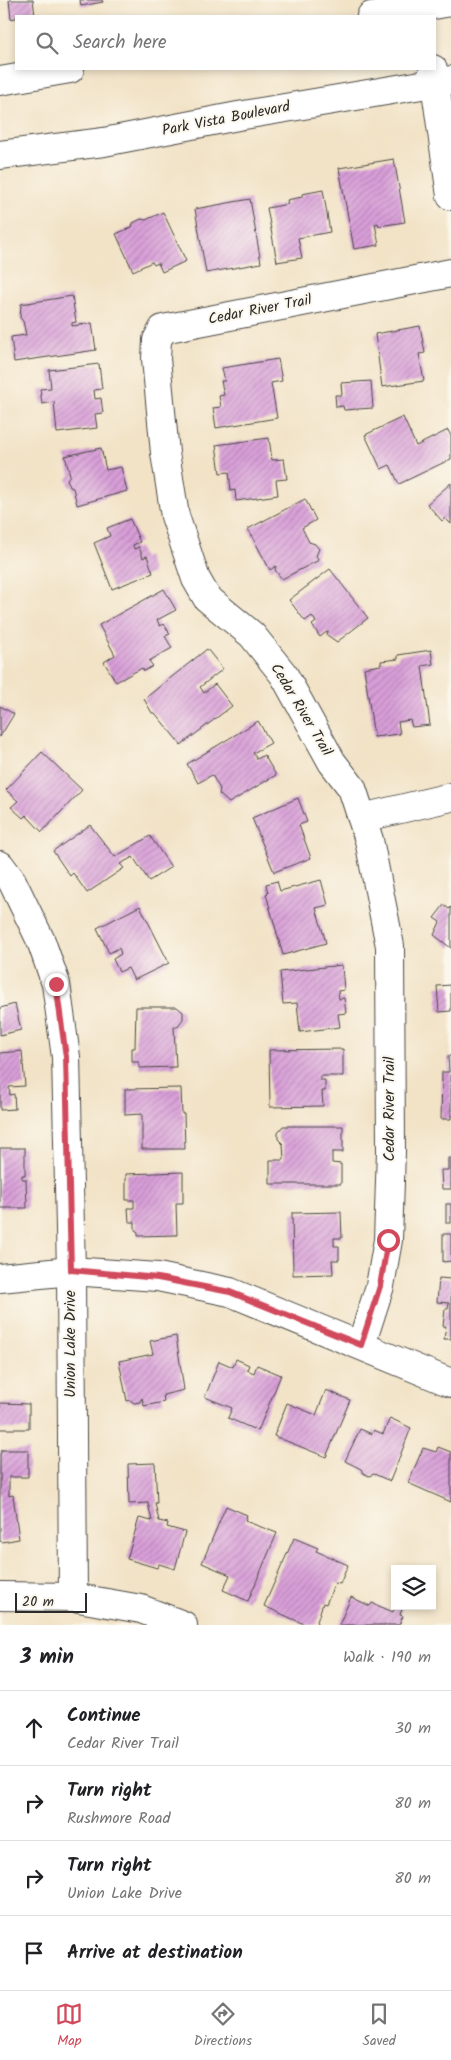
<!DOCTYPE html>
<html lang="en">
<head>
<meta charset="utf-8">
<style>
  :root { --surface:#fff; --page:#f6f6f6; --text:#202124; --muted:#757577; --line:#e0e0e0; --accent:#d1495b }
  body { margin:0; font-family:Kalam,sans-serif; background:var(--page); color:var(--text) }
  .controls { position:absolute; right:15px; bottom:15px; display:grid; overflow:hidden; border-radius:0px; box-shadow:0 2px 8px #0003 }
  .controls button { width:45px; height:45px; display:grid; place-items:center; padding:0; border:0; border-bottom:1px solid var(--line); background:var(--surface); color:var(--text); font:25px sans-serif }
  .scale { position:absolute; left:15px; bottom:12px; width:72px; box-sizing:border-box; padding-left:5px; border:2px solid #2b2b2b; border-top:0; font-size:14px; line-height:18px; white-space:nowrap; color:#2b2b2b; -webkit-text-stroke:4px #fbf7ec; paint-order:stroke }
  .stop { position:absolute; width:15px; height:15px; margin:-11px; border:4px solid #d1495b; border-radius:50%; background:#fff }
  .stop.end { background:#d1495b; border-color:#fff; box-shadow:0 1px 5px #0008 }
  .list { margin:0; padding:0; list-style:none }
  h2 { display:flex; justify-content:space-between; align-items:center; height:65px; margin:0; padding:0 20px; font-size:21px }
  h2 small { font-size:16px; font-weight:400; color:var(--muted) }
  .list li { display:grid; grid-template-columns:32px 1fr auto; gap:15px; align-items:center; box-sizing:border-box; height:75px; padding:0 20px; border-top:1px solid var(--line) }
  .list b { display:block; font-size:19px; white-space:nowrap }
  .list p { margin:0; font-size:16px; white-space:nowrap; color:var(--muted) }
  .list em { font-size:16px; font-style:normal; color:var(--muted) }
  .icon { flex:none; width:28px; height:28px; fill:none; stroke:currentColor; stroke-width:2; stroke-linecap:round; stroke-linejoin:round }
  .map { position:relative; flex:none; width:451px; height:1625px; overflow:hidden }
  .search { position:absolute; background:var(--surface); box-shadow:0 2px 8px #0003; left:15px; right:15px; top:15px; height:55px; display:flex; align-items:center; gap:12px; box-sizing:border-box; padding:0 18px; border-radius:0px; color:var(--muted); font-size:19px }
  .sheet { height:365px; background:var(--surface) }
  nav { display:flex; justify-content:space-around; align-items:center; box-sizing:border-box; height:70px; border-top:1px solid var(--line); background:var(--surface); font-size:14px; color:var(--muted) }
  nav a { display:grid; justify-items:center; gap:2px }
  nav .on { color:var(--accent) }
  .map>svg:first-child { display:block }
  .building { fill:url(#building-hatch) }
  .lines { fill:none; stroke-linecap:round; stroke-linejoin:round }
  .minor-casing { stroke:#494742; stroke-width:30 }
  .major-casing { stroke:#494742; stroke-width:30 }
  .minor { stroke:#fff; stroke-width:28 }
  .major { stroke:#fff; stroke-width:28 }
  .route { stroke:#d1495b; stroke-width:6 }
  .labels { text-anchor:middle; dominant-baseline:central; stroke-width:4; stroke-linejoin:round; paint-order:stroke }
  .street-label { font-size:15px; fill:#2b2b2b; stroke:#fbf7ec }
</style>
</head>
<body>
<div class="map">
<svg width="451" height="1625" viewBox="0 0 451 1625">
  <defs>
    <pattern id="building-hatch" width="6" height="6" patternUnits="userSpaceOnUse" patternTransform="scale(1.25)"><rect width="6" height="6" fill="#d99fd9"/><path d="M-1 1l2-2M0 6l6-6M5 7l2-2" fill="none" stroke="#b082b0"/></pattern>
  </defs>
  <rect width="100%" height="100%" fill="#fbf7ec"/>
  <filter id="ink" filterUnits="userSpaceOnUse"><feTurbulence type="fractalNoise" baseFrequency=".02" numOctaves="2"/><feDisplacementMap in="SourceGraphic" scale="10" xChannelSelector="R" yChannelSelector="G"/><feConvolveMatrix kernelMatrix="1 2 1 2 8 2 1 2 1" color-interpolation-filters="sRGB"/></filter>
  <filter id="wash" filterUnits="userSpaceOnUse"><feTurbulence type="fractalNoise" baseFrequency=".0096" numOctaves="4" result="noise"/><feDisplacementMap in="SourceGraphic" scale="20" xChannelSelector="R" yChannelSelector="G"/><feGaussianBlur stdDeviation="1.12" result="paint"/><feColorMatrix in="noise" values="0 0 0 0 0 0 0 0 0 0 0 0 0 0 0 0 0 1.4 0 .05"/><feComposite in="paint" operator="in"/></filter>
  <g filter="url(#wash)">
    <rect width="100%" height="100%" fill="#f2e3c7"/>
    <g id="blocks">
      <g class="building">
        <path d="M9 0H33L35 16H16V18L11 19Z"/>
        <path d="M80 0H102L103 2 81 6Z"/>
        <path d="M394 159 405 222 379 226 378 223 375 224 379 245 354 249 339 168Z"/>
        <path d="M323 190 330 232 298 238 302 258 277 262 267 208 288 204 287 200 302 197V194Z"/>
        <path d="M250 199 261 263 206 273 195 209Z"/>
        <path d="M163 212 186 261 162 272 158 263 154 265 152 262 133 271 116 234 132 227 133 223 141 219 146 220Z"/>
        <path d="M72 296 76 322 72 323V326L92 323 96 350 14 362 11 337 26 335 23 321 20 318 21 304Z"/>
        <path d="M420 326 425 353 419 354 424 381 382 387 375 334Z"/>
        <path d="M278 359 282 381 271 383 277 418 216 428 213 408 221 407 219 396 224 395 221 381H225L222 368Z"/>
        <path d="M99 364 102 389 94 390 95 399 101 398 103 413 95 414 97 428 57 433 54 402 42 404 40 389 51 388 49 370Z"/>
        <path d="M371 381 373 408 344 410 343 406 336 407 335 395H342L341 383Z"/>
        <path d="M403 417 416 446 448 430 451 436V459L399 484 390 465 381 469 365 435Z"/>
        <path d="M269 438 272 460 284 459 287 479 276 480 278 495 236 501 235 490 231 491 229 472 220 473 216 445Z"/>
        <path d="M101 448 106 470 121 467 127 491 77 505 73 488 70 487 67 479 70 475 65 456Z"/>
        <path d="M451 483V524L445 518 442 521 427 504Z"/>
        <path d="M305 499 316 520 302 528 309 542 315 544 319 549 316 556 319 560 282 579 275 570 276 566 270 570 248 529Z"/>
        <path d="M130 519 140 542 133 545 134 549 139 547 143 558 147 556 153 573 112 589 94 543 110 536 107 528Z"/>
        <path d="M330 569 368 618 337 642 327 635 328 631 320 637 312 625 316 622 312 616 305 621 289 600Z"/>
        <path d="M164 589 176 610 157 620 160 626 164 624 170 634 165 636 172 648 149 661 153 666 144 671 142 668 116 682 104 662 115 655 99 625Z"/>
        <path d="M207 649 223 669 200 687 204 693 215 684 232 706 181 745 155 713H152L144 699Z"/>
        <path d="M431 650 433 664 422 666 430 725 412 727 410 720 398 722 400 734 374 737 364 668 381 665V661L398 659V655Z"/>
        <path d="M0 706 14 714 0 737Z"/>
        <path d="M258 721 271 743 253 753 257 759 264 755 276 775 229 803 219 794 220 789 212 775 198 783 187 764Z"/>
        <path d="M42 752 82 790 42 832 26 815 23 818 11 807 18 801 6 790Z"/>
        <path d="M298 798 307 822 299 825 311 858 274 872 252 818Z"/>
        <path d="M90 825 115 857 150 836 171 867 149 881 133 857 120 864 124 868 87 893 73 873 70 876 53 851Z"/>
        <path d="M321 880 328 905 316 908 326 943 283 955 266 894 268 893 266 884 277 881 280 891Z"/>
        <path d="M444 905 449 909 451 907V948L434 935 440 922 434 918Z"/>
        <path d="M140 906 169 963 134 980 128 968 119 972 113 959 121 954 119 948 109 953 97 928Z"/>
        <path d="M342 965 344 990 338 991 339 999 344 998 346 1013 338 1014 340 1027 300 1032 297 1003 283 1004 280 972Z"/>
        <path d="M451 985V1011L439 1012 437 986Z"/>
        <path d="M15 1004 21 1030 0 1035V1008Z"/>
        <path d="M136 1007H177L183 1012V1019L177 1027H174L176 1067 139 1068V1062H132V1048H135Z"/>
        <path d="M343 1049V1076H320V1080H325V1091H322L323 1106 270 1107 269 1050Z"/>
        <path d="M22 1051 25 1086 9 1087 10 1095 14 1094 15 1109 0 1110V1053Z"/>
        <path d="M448 1056H451V1119H441L442 1072H449Z"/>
        <path d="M181 1088 182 1114H184L185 1149H142V1114L125 1115V1089Z"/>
        <path d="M283 1126H343V1152H332V1163L341 1164V1184H270V1160H284L283 1144 278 1139V1132Z"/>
        <path d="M0 1148H25V1175H22V1179H26L27 1208H0Z"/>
        <path d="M448 1158H451V1189H442L441 1170H448Z"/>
        <path d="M183 1172V1203H176L177 1235 138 1236V1232L135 1230V1222H129L128 1208H134V1200H126V1174Z"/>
        <rect x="446" y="1204" width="5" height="19"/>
        <path d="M341 1212 342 1238H334V1246H339V1260H332L333 1274 293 1275 292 1213Z"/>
        <path d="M443 1234H451V1261L443 1262Z"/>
        <path d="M439 1278 451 1279V1339H444L446 1326H443L445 1309H448L449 1303 437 1302Z"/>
        <path d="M176 1336 184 1390 163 1395 164 1402 144 1406 142 1398 140 1402 134 1403 130 1400 127 1401 119 1361 153 1354 150 1341Z"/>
        <path d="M236 1359 249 1365 247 1370 254 1373 257 1365 281 1375 258 1431 228 1418 232 1408 205 1397 219 1361 233 1367Z"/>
        <path d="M326 1390 350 1400 326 1457 274 1436 287 1403 316 1415Z"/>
        <path d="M0 1403 29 1404V1429H0Z"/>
        <path d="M390 1418 411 1428 390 1481 374 1474 369 1476 363 1473 361 1469 345 1461 360 1429 372 1434 374 1430 383 1434Z"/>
        <path d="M438 1447 451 1452V1502L408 1483 423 1448 436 1452Z"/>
        <path d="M2 1450H28V1477H9V1496L13 1495 19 1539 2 1542 0 1541V1454Z"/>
        <path d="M155 1463 157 1503H155L159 1521 168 1523 167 1527 185 1532 175 1569 159 1564 157 1568 127 1559 139 1518 152 1521 148 1503 129 1504 128 1464Z"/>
        <path d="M226 1506 247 1515 245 1521 277 1533 248 1601 223 1590 230 1575 202 1563Z"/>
        <path d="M294 1538 318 1548 316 1551 348 1565 340 1584 335 1583 326 1604 323 1603 316 1625H306L264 1606Z"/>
        <path d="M351 1597 370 1606 372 1603 393 1612 395 1606H403L400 1615 403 1616 399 1625H339Z"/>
      </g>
    </g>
  </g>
  <g filter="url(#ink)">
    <use href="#blocks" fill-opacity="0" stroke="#494742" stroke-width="1"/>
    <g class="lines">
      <g class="minor-casing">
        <g id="minor">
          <path d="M433 69 451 196"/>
          <path d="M362 818 451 797"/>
          <path d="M0 865 12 881 41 941 56 984 66 1057 71 1271 73 1597"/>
          <path d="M0 1278 71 1271 158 1277 230 1292 451 1383"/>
          <path d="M361 1345 380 1286 388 1240 391 1151 390 946 369 840 352 788 332 762 284 675 252 635 207 598 196 579 175 516 165 453 156 359 157 340 163 329 451 273"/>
          <path d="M0 1596 73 1597 141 1609 183 1625"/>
        </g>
      </g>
      <g class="major-casing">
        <g id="major">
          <path d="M371 16 451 2"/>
          <path d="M0 81 70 69"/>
          <path d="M0 155 104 142 238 116 451 80"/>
        </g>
      </g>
      <use href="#minor" class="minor"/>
      <use href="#major" class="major"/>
    </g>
  </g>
  <g class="lines" filter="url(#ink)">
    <path class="route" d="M56 984 66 1057 71 1270 158 1278 230 1292 361 1345 380 1286 388 1240"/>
  </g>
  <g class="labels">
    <g class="street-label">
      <text transform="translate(226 119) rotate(-11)">Park Vista Boulevard</text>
      <text transform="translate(260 310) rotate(-11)">Cedar River Trail</text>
      <text transform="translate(301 710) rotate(59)">Cedar River Trail</text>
      <text transform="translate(390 1109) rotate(-90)">Cedar River Trail</text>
      <text transform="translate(71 1344) rotate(-90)">Union Lake Drive</text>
    </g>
  </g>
</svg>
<div class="controls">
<button><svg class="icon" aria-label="layers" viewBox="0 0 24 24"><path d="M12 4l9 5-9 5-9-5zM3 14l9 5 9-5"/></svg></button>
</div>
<div class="scale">20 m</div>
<div class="stop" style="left:388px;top:1240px"></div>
<div class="stop end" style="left:56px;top:984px"></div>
<div class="search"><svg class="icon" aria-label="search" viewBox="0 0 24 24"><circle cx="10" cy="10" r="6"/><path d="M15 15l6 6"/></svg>Search here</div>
</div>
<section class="sheet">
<h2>3 min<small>Walk · 190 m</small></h2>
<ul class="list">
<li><svg class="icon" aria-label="ahead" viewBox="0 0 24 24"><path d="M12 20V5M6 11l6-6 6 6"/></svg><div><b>Continue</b><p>Cedar River Trail</p></div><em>30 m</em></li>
<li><svg class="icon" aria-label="right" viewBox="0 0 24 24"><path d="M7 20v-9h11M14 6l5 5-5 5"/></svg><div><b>Turn right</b><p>Rushmore Road</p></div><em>80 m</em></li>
<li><svg class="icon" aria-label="right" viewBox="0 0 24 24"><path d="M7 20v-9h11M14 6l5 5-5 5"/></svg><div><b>Turn right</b><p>Union Lake Drive</p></div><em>80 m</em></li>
<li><svg class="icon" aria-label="arrive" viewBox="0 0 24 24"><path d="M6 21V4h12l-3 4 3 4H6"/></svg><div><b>Arrive at destination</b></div></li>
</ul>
</section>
<nav>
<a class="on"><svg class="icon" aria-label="map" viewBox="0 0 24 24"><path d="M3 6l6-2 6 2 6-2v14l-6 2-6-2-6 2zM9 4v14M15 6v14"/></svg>Map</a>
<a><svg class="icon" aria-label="directions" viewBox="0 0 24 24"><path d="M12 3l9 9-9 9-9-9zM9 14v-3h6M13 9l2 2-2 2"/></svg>Directions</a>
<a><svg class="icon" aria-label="saved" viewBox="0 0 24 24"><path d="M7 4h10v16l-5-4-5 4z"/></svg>Saved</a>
</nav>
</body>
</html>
